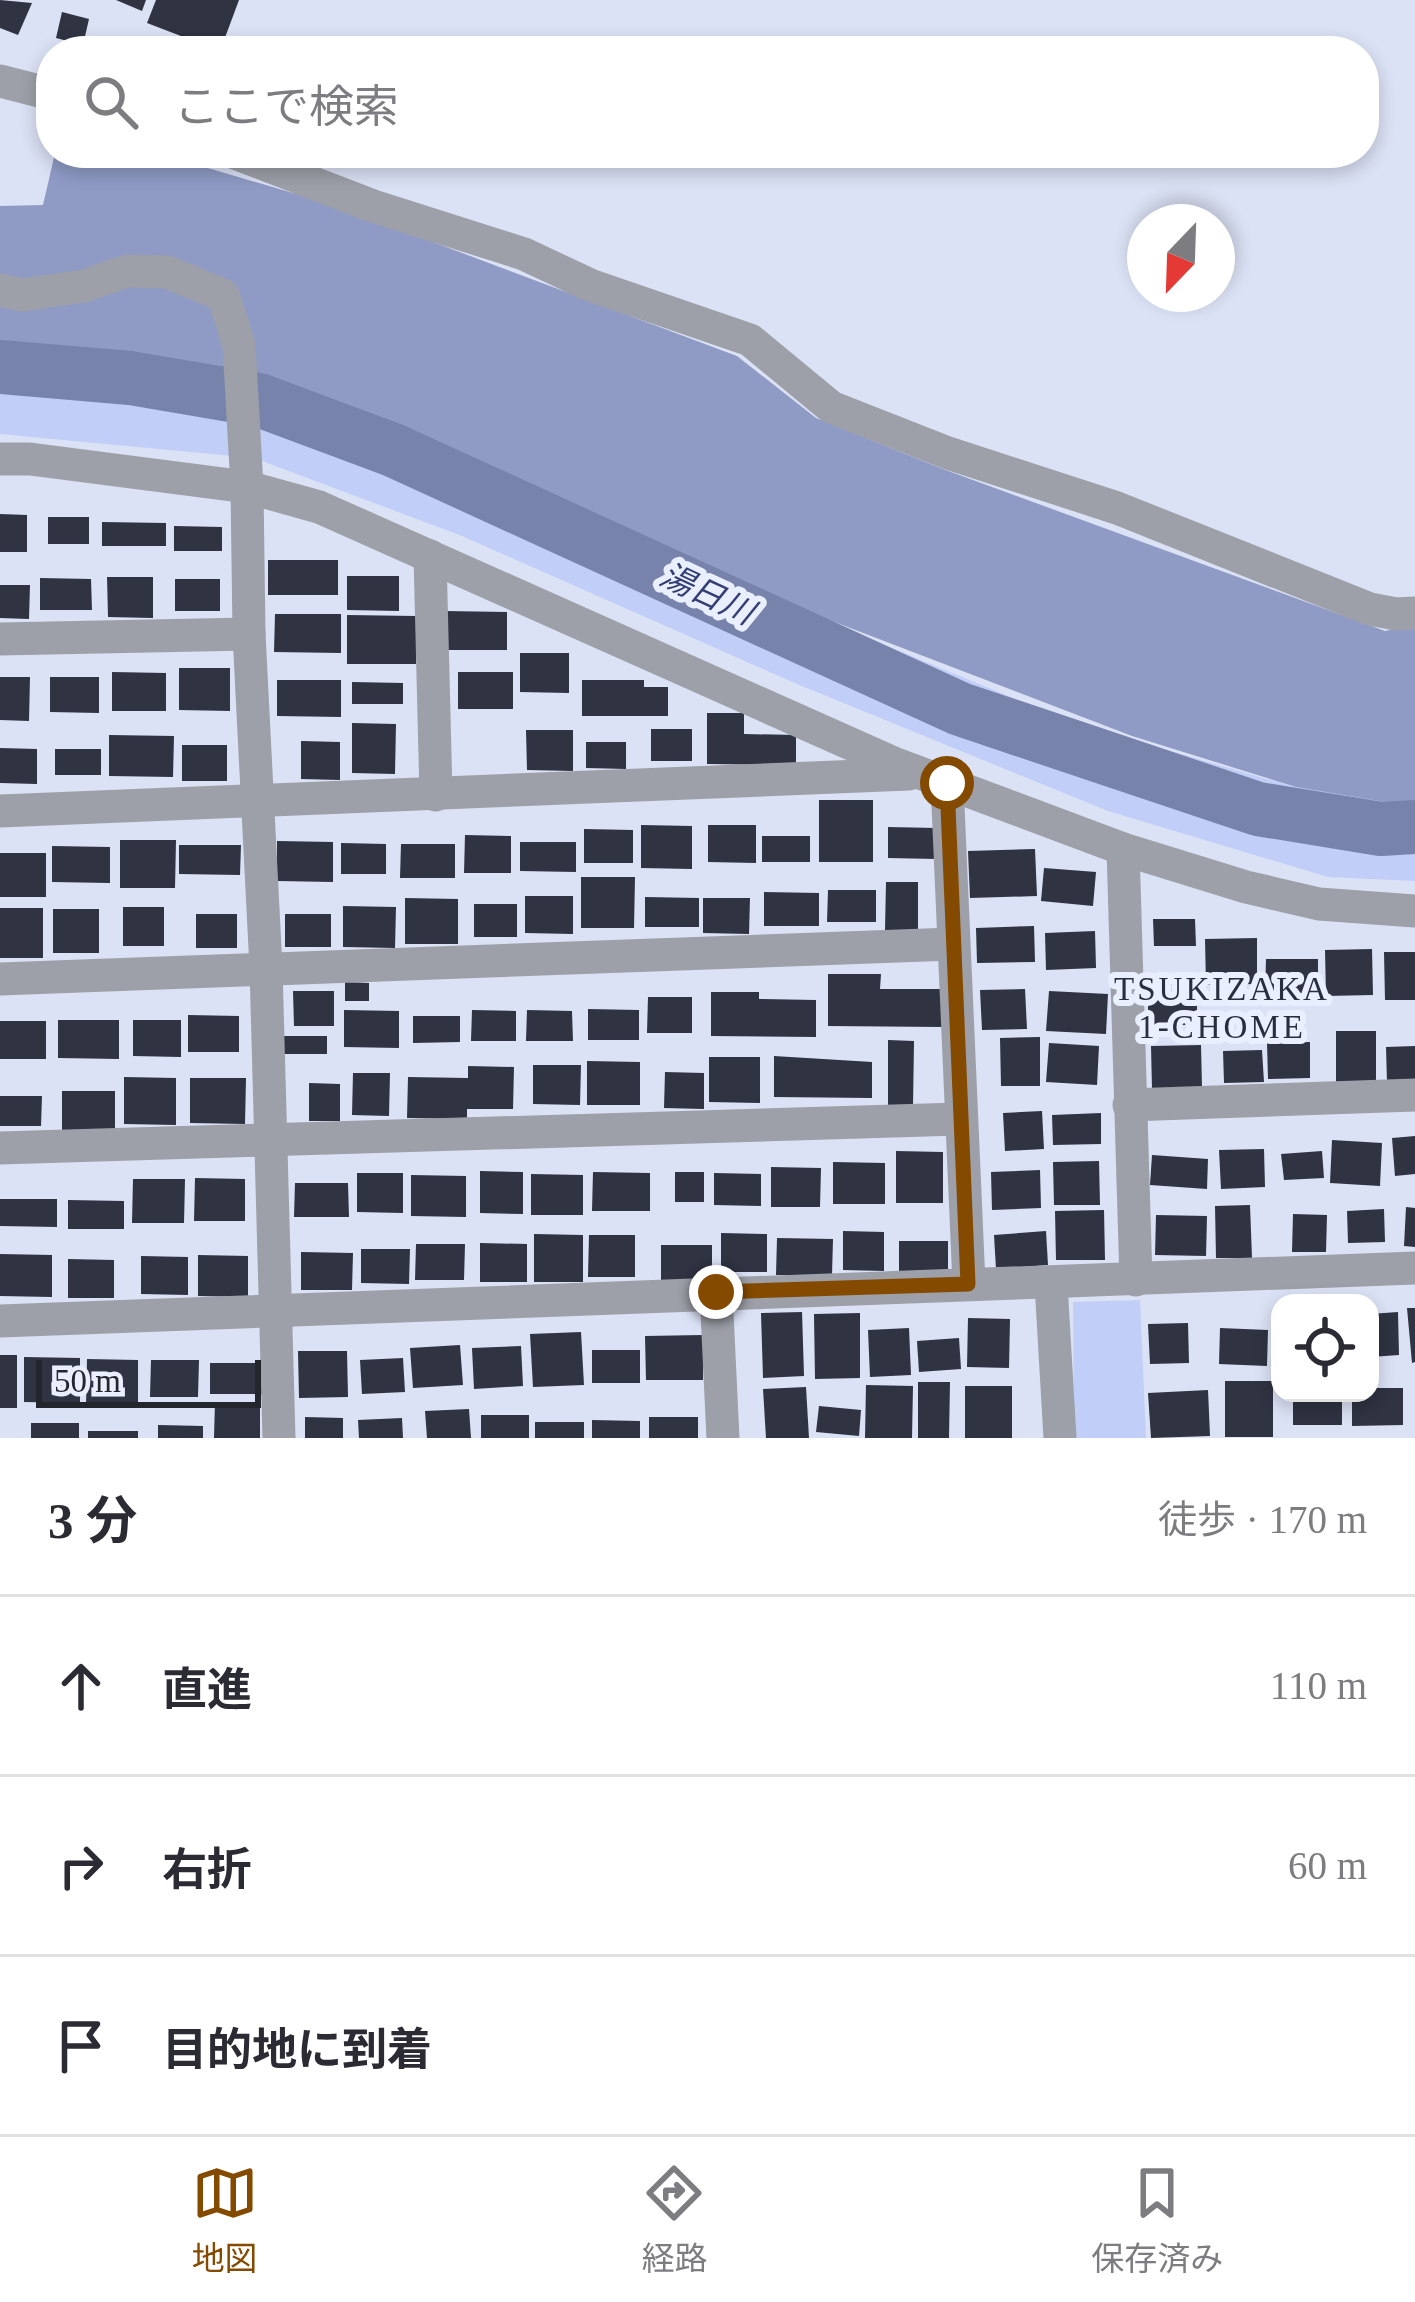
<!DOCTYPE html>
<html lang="ja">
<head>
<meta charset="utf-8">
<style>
  :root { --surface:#fff; --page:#f7f7f7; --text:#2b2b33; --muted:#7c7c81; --line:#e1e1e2; --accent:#844a00 }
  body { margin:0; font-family:"Times New Roman","Noto Sans JP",serif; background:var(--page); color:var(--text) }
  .controls { position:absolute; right:36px; bottom:36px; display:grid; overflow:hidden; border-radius:24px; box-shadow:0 6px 18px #0003 }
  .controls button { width:108px; height:108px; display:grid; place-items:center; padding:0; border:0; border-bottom:3px solid var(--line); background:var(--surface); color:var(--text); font:60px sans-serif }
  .compass { position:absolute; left:1127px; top:204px; width:108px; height:108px; border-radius:50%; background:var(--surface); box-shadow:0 6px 18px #0003; rotate:203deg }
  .scale { position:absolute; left:36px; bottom:30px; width:225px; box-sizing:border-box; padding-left:12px; border:6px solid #23262d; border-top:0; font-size:33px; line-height:42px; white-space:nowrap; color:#23262d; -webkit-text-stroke:9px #eaefff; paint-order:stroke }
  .stop { position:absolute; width:36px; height:36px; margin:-27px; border:9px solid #844a00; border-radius:50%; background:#fff }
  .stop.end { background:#844a00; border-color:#fff; box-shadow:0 3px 12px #0008 }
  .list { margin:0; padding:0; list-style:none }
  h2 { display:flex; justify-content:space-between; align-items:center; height:156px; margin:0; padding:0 48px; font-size:51px }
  h2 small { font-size:39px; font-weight:400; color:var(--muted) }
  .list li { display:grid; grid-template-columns:78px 1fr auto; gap:36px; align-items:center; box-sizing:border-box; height:180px; padding:0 48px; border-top:3px solid var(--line) }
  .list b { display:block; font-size:45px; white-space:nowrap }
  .list em { font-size:39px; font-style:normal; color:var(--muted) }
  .icon { flex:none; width:66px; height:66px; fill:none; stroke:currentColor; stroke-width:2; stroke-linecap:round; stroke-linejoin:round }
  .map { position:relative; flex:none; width:1415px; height:1438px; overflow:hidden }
  .search { position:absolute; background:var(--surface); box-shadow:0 6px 18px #0003; left:36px; right:36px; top:36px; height:132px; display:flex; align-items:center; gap:30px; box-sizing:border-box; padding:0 42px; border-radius:48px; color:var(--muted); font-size:45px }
  .sheet { height:696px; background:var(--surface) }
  nav { display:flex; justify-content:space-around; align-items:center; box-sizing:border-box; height:168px; border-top:3px solid var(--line); background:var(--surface); font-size:33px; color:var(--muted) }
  nav a { display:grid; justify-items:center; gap:6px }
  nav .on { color:var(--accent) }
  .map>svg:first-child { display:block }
  .green { fill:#c1cef7 }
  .forest { fill:#8f9bc5 }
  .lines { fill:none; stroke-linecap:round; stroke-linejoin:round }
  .river { stroke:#7783ab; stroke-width:54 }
  .building { fill:#2f3342 }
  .minor { stroke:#9da0a8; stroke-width:33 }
  .route { stroke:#844a00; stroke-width:15 }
  .labels { text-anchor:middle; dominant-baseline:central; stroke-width:12; stroke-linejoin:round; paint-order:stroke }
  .water-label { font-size:33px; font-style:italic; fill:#323e74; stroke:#eaefff }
  .neighbourhood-label { font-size:33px; letter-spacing:3px; fill:#292e3d; stroke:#eaefff }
</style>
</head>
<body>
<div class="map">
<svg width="1415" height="1438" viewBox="0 0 1415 1438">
  <rect width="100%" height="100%" fill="#dbe2f5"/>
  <g class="green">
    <path d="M0 345 189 365 402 437 756 592 1076 724 1295 787 1415 802V881L1328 877 1108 811 797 684 462 536 254 458 0 434Z"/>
    <path d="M1140 1300 1146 1438H1074L1073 1302Z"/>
  </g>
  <path class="forest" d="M55 153H157L337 206 737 356 816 418 943 469 1385 631 1415 624V802L1397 804 1296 787 1132 736 756 592 369 422 170 358 0 349V206L43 205Z"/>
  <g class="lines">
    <path class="river" d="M0 367 130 378 259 400 393 450 960 709 1258 809 1381 829 1415 827"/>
  </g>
  <g class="building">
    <path d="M0 0 32 3 18 35 0 28Z"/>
    <path d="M116 0H146L142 11Z"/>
    <path d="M156 0H239L220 51 147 23Z"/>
    <path d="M62 12 89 19 83 45 56 38Z"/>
    <path d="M0 514 27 515V552H0Z"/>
    <rect x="48" y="517" width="41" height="27"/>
    <path d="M102 522 166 523V546H102Z"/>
    <path d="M174 526 222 527V551H174Z"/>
    <rect x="268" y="560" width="70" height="35"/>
    <path d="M347 576H399V611L347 610Z"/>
    <path d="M107 577H153V618L108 617Z"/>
    <path d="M40 578 91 579 92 610H40Z"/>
    <rect x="175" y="579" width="45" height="32"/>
    <path d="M0 585H30L29 619 0 618Z"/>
    <path d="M444 611 507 612V650H443Z"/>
    <path d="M275 614H341V653L274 652Z"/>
    <path d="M347 615 416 616V664H347Z"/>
    <path d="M520 653H569V693L520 692Z"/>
    <path d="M179 668H230V711L179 710Z"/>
    <path d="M112 672 166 673V711H112Z"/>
    <rect x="458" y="672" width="55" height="37"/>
    <path d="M0 677H30L29 721 0 720Z"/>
    <path d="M50 677H99V713L50 712Z"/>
    <path d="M277 680H341V717L277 716Z"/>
    <path d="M582 680H644V687H668V716H582Z"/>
    <path d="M352 682 403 683V704H352Z"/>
    <path d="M707 713H744V734L796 735V765L707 764Z"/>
    <path d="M352 723 396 724 395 774 352 773Z"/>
    <rect x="651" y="729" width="41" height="32"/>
    <path d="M526 730H573V771L527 770Z"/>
    <path d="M109 735 174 736 173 777 109 776Z"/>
    <path d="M301 741 340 742V780L301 779Z"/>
    <path d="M586 742H626V769L586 768Z"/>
    <rect x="182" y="745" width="45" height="36"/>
    <path d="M0 748 37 749V784L0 783Z"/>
    <rect x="55" y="749" width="46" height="26"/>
    <rect x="819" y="800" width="54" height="62"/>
    <path d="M641 825 692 826V869L641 868Z"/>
    <path d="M708 825H756V863L708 862Z"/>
    <path d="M888 827 936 828V859L888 858Z"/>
    <path d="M584 829 633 830V863H584Z"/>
    <path d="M465 835 511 836V873H464Z"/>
    <rect x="762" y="836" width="48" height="26"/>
    <path d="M120 840H176L175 888H120Z"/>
    <path d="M277 841 333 842V882L277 881Z"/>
    <path d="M520 842H576V872L520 871Z"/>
    <path d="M341 843 386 844V874H341Z"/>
    <path d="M401 844H455V878H400Z"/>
    <path d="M179 845H241L240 875 179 874Z"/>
    <path d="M52 846 110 847V883L52 882Z"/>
    <path d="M1035 849 1037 896 970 898 968 851Z"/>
    <rect x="0" y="853" width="46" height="44"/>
    <path d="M1044 868 1096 872 1093 906 1041 901Z"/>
    <path d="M581 877H635L634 928H581Z"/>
    <path d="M886 882H918V930H885Z"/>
    <path d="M828 890H876V922H827Z"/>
    <path d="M764 892 819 893V926H764Z"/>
    <path d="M525 896H573V934L525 933Z"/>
    <path d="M645 897 699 898V927H645Z"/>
    <path d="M405 898 458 899V944H405Z"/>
    <path d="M703 898H750L749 934 703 933Z"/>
    <rect x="474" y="904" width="43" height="33"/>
    <path d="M343 906 396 907 395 948 343 947Z"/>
    <rect x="123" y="907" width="41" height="39"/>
    <rect x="0" y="908" width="43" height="50"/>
    <rect x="53" y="909" width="46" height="44"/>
    <rect x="196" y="914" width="41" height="34"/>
    <rect x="285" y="914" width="46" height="33"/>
    <path d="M1153 919H1195L1196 946H1154Z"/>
    <path d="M1034 926 1035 962 977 963 976 928Z"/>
    <path d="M1095 931 1096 968 1046 970 1045 933Z"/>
    <path d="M1257 938V984L1206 985 1205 939Z"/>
    <path d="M1372 949 1373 995 1326 996 1325 950Z"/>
    <path d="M1384 952H1415V1000H1385Z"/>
    <path d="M1266 959H1318V995H1265Z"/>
    <path d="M828 974H881L880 989H942V1027L828 1026Z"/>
    <path d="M345 982 369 983V1001H345Z"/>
    <path d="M1197 983V1025H1148V984Z"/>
    <path d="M1025 989 1027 1029 982 1030 980 990Z"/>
    <path d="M293 991H334V1026H294Z"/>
    <path d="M1049 991 1108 994 1106 1034 1046 1031Z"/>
    <path d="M711 992H759V999L816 1000V1037L711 1036Z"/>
    <path d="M648 997H692V1033H647Z"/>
    <path d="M588 1009 639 1010V1040H588Z"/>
    <path d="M344 1010 399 1011V1048L344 1047Z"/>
    <path d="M472 1010 516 1011V1041H471Z"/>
    <path d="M527 1010 572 1011 573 1041H526Z"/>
    <path d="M188 1015 239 1016V1052H188Z"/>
    <path d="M413 1016H460V1042L413 1043Z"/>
    <path d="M58 1020H119V1059L58 1058Z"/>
    <path d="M133 1020H181V1057L133 1056Z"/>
    <rect x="0" y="1021" width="46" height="38"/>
    <rect x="1336" y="1031" width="40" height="52"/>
    <rect x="284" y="1036" width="43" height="18"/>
    <path d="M1040 1037V1086H1001L1000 1038Z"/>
    <path d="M888 1040 914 1041 913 1106H888Z"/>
    <path d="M1310 1042V1078L1268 1079 1267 1043Z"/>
    <path d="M1049 1043 1099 1046 1097 1085 1046 1082Z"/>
    <path d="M1201 1045 1202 1088 1152 1089 1151 1046Z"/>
    <path d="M1415 1046V1083H1387L1386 1047Z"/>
    <path d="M1262 1050 1264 1082 1224 1083 1223 1051Z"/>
    <path d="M774 1056 872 1062V1098L774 1097Z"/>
    <path d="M709 1057H760V1103L709 1102Z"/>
    <path d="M587 1061 640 1062V1105H587Z"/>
    <path d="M533 1065H581L580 1105 533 1104Z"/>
    <path d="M468 1066 514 1067 513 1109H467V1119L407 1118 408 1077 468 1078Z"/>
    <path d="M665 1072 704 1073V1109L664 1108Z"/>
    <path d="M353 1073H390L389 1116 352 1115Z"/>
    <path d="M124 1077 176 1078V1125L124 1124Z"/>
    <path d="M190 1078H246L245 1124 190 1123Z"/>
    <path d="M309 1083 340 1084V1121H309Z"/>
    <rect x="62" y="1091" width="53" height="40"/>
    <path d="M0 1096H42L41 1126H0Z"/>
    <path d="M1042 1111 1044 1149 1005 1151 1003 1113Z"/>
    <path d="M1101 1113V1144L1053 1145 1052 1115Z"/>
    <path d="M1415 1136V1174L1395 1176 1392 1138Z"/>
    <path d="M1332 1140 1382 1143 1380 1186 1330 1183Z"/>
    <path d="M1264 1149 1265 1187 1221 1189 1219 1150Z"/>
    <path d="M896 1151 943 1152V1203H896Z"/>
    <path d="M1322 1151 1324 1178 1284 1180 1281 1154Z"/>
    <path d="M1152 1155 1208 1159 1207 1189 1150 1185Z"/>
    <path d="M1099 1161 1100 1205H1054L1053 1162Z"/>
    <path d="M833 1162 885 1163V1204H833Z"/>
    <path d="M771 1167 821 1168 820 1207H771Z"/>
    <path d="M1040 1170 1041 1208 992 1210 991 1172Z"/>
    <path d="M480 1171 523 1172V1214L480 1213Z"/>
    <path d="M593 1172 650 1173V1211H592Z"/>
    <rect x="675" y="1172" width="29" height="30"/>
    <path d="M357 1173H403V1213L357 1212Z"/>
    <path d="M714 1173 761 1174V1206L714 1205Z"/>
    <path d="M531 1174 583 1175V1215H531Z"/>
    <path d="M411 1175 466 1176V1217L411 1216Z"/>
    <path d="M195 1178 245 1179V1221H194Z"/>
    <path d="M133 1179H185L184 1223H132Z"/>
    <path d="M295 1183H348L349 1217H294Z"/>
    <path d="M0 1199H57V1227L0 1226Z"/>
    <path d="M68 1200 124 1201V1229H68Z"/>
    <path d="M1250 1205 1252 1258H1216L1215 1206Z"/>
    <path d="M1406 1207 1415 1208V1247L1404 1246Z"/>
    <path d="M1384 1209 1385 1242 1348 1243 1347 1211Z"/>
    <path d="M1104 1210 1105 1260H1056L1055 1211Z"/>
    <path d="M1293 1214 1327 1215 1326 1252H1292Z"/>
    <path d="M1156 1215 1207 1216 1206 1256 1155 1255Z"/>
    <path d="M843 1231 884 1232V1271L843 1270Z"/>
    <path d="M1046 1231 1048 1265 996 1269 994 1235Z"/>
    <path d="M721 1233 767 1234V1272H721Z"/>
    <path d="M534 1234 583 1235V1282H534Z"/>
    <path d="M589 1235H635V1277H588Z"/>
    <path d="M777 1238 833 1239 832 1275H776Z"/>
    <path d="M899 1241H948V1274L899 1273Z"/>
    <path d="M480 1243 527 1244V1282H480Z"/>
    <path d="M416 1244H465L464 1280H415Z"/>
    <path d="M661 1245H712V1281L661 1280Z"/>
    <path d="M361 1249H410L409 1284 361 1283Z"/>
    <path d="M301 1252 353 1253 352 1290H301Z"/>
    <path d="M0 1254 52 1255V1297L0 1296Z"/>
    <path d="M198 1255 248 1256V1297L198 1296Z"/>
    <path d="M141 1256 188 1257V1295L141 1294Z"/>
    <path d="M68 1259 114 1260V1298H68Z"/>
    <path d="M1407 1308H1415V1362L1412 1363Z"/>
    <path d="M802 1312 804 1376 763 1378 761 1313Z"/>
    <path d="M1398 1312 1399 1355 1370 1357V1314Z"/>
    <path d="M860 1313V1378L815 1379 814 1314Z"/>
    <path d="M968 1318 1010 1319 1009 1368 967 1367Z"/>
    <path d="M1188 1323 1189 1363 1150 1364 1148 1324Z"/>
    <path d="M909 1328 911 1375 870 1377 868 1330Z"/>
    <path d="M1220 1328 1268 1330 1267 1366 1219 1364Z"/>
    <path d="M581 1332 584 1385 533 1387 530 1334Z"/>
    <path d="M703 1335V1380H646L645 1336Z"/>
    <path d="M959 1338 961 1369 919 1372 917 1341Z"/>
    <path d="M460 1345 463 1385 413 1388 410 1348Z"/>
    <path d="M521 1346 523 1386 474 1389 472 1348Z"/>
    <rect x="592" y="1350" width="48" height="33"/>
    <path d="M298 1351H347L348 1397 299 1398Z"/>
    <rect x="0" y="1355" width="17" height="53"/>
    <path d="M24 1357 80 1358V1403L24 1402Z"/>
    <path d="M403 1358 405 1392 362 1394 360 1360Z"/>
    <path d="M87 1359 138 1360V1407L86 1406Z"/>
    <path d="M151 1360H199L198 1397H150Z"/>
    <rect x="210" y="1363" width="53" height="31"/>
    <rect x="1225" y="1381" width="48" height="56"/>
    <path d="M918 1382H950L949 1438H918Z"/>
    <path d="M866 1385 913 1386 912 1438H865Z"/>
    <rect x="965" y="1386" width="47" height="52"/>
    <path d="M806 1387 809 1438H766L763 1389Z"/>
    <path d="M1370 1388H1403V1425L1352 1426V1393H1370Z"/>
    <path d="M1208 1390 1210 1436 1151 1438 1148 1393Z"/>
    <rect x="1293" y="1393" width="49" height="32"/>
    <path d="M215 1402 260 1403V1438H214Z"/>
    <path d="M819 1406 861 1410 859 1436 816 1432Z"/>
    <path d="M469 1409 471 1438H427L425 1411Z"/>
    <rect x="481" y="1415" width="48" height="23"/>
    <path d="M305 1417 343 1418V1438H305Z"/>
    <rect x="649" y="1417" width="49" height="21"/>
    <path d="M402 1418 403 1438H359L358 1420Z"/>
    <path d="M592 1420 640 1421V1438H592Z"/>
    <rect x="535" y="1422" width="49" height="16"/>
    <rect x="31" y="1423" width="48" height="15"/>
    <path d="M158 1425 203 1426V1438H158Z"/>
    <rect x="88" y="1431" width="50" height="7"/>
  </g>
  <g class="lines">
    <g class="minor">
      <path d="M0 81 51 94"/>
      <path d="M235 153 373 206 524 254 590 285 750 340 831 407 948 453 1117 508 1370 609 1396 614 1415 613"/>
      <path d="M0 290 22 295 84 286 127 271 167 272 223 295 239 345 247 487 249 634 266 968 279 1438"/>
      <path d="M0 459H30L247 487 319 507 896 764 1123 849 1246 887 1319 904 1415 911"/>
      <path d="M430 556 436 795"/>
      <path d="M0 639 249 634"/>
      <path d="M947 783 969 1284"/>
      <path d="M0 811 909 774"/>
      <path d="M1123 849 1136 1280"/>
      <path d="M0 979 953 944"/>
      <path d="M1129 1105 1415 1095"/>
      <path d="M0 1148 959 1119"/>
      <path d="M1051 1284 1060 1438"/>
      <path d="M716 1292 723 1438"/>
      <path d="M0 1321 1415 1268"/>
    </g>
  </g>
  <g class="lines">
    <path class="route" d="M716 1292 968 1284 947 783"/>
  </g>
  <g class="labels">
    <g class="water-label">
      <text transform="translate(707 594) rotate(25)">湯日川</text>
    </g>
    <g class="neighbourhood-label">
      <text x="1222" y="989">TSUKIZAKA<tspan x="1222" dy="38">1-CHOME</tspan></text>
    </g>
  </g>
</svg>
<div class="controls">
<button><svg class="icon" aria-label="locate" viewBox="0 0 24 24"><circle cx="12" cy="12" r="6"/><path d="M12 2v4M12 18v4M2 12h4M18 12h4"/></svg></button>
</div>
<svg class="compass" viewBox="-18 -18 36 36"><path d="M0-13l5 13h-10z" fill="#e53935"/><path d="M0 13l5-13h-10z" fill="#7c7c81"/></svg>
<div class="scale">50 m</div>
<div class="stop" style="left:947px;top:783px"></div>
<div class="stop end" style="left:716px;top:1292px"></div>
<div class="search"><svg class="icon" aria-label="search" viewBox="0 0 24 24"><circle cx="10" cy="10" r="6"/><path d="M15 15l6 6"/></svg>ここで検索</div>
</div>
<section class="sheet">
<h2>3 分<small>徒歩 · 170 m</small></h2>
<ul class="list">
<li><svg class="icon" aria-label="ahead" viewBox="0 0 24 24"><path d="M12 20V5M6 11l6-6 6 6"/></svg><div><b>直進</b></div><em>110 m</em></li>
<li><svg class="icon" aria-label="right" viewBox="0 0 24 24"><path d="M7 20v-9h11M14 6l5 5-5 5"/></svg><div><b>右折</b></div><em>60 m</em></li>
<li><svg class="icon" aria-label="arrive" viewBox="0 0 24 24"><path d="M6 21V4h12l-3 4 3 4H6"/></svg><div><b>目的地に到着</b></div></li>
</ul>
</section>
<nav>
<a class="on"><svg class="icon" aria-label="map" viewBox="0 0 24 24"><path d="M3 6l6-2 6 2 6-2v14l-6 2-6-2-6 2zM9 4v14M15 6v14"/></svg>地図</a>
<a><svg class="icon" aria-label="directions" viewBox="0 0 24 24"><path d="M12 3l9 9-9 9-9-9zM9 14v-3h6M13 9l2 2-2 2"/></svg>経路</a>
<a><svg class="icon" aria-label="saved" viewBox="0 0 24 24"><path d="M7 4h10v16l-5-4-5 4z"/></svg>保存済み</a>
</nav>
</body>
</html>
